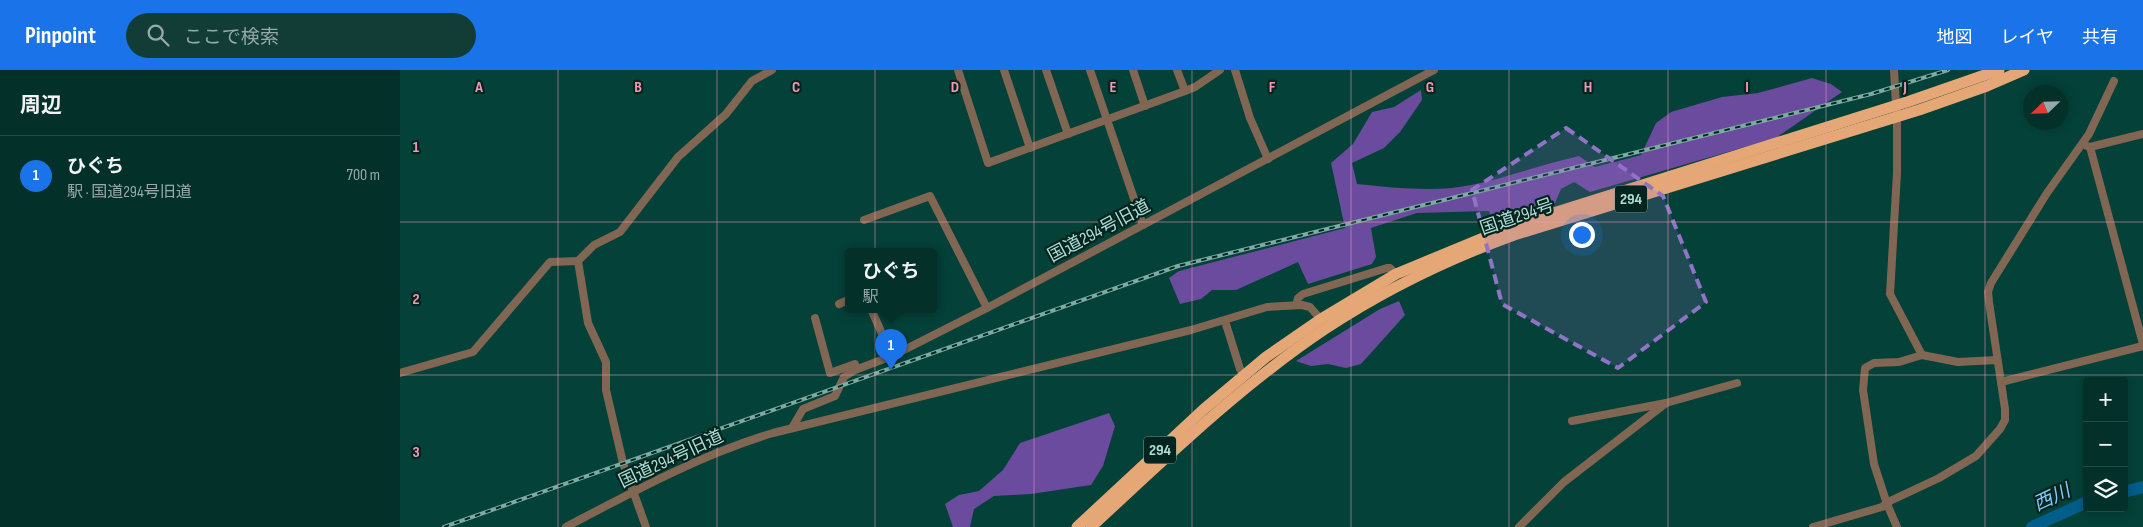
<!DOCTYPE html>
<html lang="ja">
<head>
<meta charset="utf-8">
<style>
  :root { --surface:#03312a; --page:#113d36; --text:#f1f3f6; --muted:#97a9a8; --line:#244c47; --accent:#1a73e8 }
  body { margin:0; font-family:"Sofia Sans Condensed","Noto Sans JP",sans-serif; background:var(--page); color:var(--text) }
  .controls { position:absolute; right:15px; bottom:15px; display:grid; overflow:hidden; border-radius:5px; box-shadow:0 2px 8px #0003 }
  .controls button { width:45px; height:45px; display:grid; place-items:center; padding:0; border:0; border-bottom:1px solid var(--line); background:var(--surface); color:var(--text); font:25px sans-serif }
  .compass { position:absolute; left:1623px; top:15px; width:45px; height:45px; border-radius:50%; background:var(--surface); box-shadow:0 2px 8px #0003; rotate:247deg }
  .you { position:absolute; left:1181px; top:164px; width:18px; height:18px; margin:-12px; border:4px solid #fff; border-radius:50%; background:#1a73e8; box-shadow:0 0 0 8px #1a73e833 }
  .badge { display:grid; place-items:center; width:32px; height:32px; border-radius:50%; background:var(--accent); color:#fff; font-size:16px; font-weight:700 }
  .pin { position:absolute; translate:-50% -41px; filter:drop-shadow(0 1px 2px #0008) }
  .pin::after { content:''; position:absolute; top:26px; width:18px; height:15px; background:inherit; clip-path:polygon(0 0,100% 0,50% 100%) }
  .popup { position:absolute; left:445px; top:178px; width:92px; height:65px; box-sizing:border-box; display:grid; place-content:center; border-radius:5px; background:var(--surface); filter:drop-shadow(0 1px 4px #0005); font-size:16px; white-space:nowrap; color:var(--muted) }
  .popup b { font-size:19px; color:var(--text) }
  .popup::after { content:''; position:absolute; left:50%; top:100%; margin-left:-10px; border:10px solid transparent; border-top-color:var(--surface) }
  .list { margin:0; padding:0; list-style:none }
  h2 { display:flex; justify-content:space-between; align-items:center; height:65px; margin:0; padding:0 20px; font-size:21px }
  h2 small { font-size:16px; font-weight:400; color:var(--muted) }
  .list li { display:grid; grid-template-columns:32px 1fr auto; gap:15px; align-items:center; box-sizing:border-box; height:80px; padding:0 20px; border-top:1px solid var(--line) }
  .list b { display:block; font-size:19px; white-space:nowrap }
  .list p { margin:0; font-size:16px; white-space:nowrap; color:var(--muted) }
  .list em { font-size:16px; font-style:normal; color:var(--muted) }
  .icon { flex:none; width:28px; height:28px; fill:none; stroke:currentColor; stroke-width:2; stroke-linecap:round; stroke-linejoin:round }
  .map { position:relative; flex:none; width:1743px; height:457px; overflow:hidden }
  header { display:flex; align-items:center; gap:30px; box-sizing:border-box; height:70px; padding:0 25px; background:var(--accent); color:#fff }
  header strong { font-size:24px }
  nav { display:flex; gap:28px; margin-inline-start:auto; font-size:18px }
  .search { width:350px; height:45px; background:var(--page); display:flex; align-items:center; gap:12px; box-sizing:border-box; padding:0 18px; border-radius:28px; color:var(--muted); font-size:19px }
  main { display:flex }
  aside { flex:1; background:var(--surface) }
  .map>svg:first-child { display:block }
  .forest { fill:#6b4b9d }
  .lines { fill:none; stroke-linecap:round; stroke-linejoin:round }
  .river { stroke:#015d89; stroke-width:12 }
  .minor { stroke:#816753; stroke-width:8 }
  .highway { stroke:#e5a775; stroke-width:11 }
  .rail-casing { stroke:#7aaca3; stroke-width:4 }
  .rail { stroke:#03241f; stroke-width:2; stroke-dasharray:5.5; stroke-linecap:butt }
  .marked { fill:#9073c7; fill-opacity:0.2; stroke:#9073c7; stroke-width:4; stroke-dasharray:10 6; stroke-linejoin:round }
  .grid { fill:none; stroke:#f09ab5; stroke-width:1; stroke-opacity:0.55 }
  .labels { text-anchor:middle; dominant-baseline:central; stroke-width:4.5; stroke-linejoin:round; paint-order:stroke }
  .shield { fill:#03241f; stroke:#7ca69d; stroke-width:1 }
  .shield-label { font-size:16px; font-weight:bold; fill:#b0ddd3 }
  .street-label { font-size:18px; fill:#b0ddd3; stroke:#03241f }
  .water-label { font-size:19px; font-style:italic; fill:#86c9f8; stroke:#03241f }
  .grid-label { font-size:16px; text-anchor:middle; font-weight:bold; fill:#f09ab5; stroke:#03241f; stroke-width:4.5; stroke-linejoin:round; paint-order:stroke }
</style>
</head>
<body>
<header>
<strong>Pinpoint</strong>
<div class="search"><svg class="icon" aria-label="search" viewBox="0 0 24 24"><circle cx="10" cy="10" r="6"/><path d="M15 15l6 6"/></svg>ここで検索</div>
<nav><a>地図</a><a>レイヤ</a><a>共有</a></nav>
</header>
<main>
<aside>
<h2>周辺<small></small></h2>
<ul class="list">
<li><span class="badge">1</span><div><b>ひぐち</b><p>駅 · 国道294号旧道</p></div><em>700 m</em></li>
</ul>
</aside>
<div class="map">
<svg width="1743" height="457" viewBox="0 0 1743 457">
  <rect width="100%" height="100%" fill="#044138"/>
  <g class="forest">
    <path d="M1412 8 1431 14 1442 22 1376 68 1190 122 1174 112 1161 119 1155 133 1093 155 1089 141 1017 143 971 158 976 187 972 194 908 214 898 192 836 220H812L801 229 780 234 769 208 779 201 945 158 931 93 953 74 972 42 994 37 1021 20 1022 30 1000 62 984 78 952 93 957 114C997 118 1037 123 1076 114 1111 106 1144 94 1179 86L1195 97 1241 85 1256 53 1271 42 1322 27 1358 23Z"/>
    <path d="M999 231 1005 245 961 294 946 298 928 294 911 296 896 291 980 239Z"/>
    <path d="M709 343 715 356 703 396 691 415 631 424 594 426 574 439 570 457H553L545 434 559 425 579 421 603 400 620 373Z"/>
  </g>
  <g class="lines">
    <g class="river">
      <path d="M1724 422 1743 417"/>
      <path d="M1632 457 1687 432"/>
    </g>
    <g class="minor">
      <path d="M558 0 588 93 785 21 795 17 820 0"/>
      <path d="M604 0 630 78"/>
      <path d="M646 0 668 64"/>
      <path d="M690 0 743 155"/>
      <path d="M733 0 745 36"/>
      <path d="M777 0 785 21"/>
      <path d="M835 0 850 48 868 89"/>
      <path d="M1494 0 1497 54V103L1490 224 1522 285"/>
      <path d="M1687 76 1690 77 1743 64"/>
      <path d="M1690 77 1743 274"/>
      <path d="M464 150 530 126 587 238"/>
      <path d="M178 191 188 253 206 292V320L223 393 246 457"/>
      <path d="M439 234 448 230"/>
      <path d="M896 235 898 228 903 224 987 198H990L996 204"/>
      <path d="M471 239 492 286"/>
      <path d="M415 248 430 303 455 294"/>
      <path d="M825 251 840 299 844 304"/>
      <path d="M0 303 73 282 150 192 178 191 194 175 220 162 278 87 326 44 352 11 372 0"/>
      <path d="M1601 312 1743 276"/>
      <path d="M1172 351 1266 333 1337 313"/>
      <path d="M392 358 403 339 435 326 444 307 455 300 492 286 587 238 1034 0"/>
      <path d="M166 457C234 421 300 385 373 363L791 260 867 237 902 235 910 237 923 252"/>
      <path d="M1119 457 1164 412 1266 333"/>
      <path d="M1413 457 1482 437 1490 431 1539 408 1576 386 1600 359 1605 350V339L1589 232 1588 222 1591 213 1647 123 1689 64 1714 11"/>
      <path d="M1497 457 1487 434 1474 394 1463 320 1465 298 1474 293 1499 292 1522 285 1558 292 1597 290"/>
    </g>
    <g class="highway">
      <path d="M677 457 804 339 866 287 921 249 996 204 1112 156 1510 31 1599 0"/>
      <path d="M691 457C766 388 840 316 925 259 984 220 1048 189 1114 165L1519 40 1587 16 1624 0"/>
    </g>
    <g class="rail-casing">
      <path id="rail" d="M44 457 778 196 1471 24 1548 0"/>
    </g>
    <use href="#rail" class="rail"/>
  </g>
  <path class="marked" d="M1166 58 1263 126 1306 232 1218 298 1102 234 1072 120Z"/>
  <path class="grid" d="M158 0V457M317 0V457M475 0V457M634 0V457M792 0V457M951 0V457M1109 0V457M1268 0V457M1426 0V457M1585 0V457M0 152H1743M0 305H1743"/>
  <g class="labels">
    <g class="shield">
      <rect x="1215" y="115.5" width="32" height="27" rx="4"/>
      <rect x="744" y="366.5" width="32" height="27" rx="4"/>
    </g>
    <g class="shield-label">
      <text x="1231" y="129">294</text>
      <text x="760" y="380">294</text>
    </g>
    <g class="street-label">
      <text transform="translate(1117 147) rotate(-19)">国道294号</text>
      <text transform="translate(699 161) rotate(-28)">国道294号旧道</text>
      <text transform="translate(271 389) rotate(-25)">国道294号旧道</text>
    </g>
    <g class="water-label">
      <text transform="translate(1652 428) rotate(-25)">西川</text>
    </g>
  </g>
  <g class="grid-label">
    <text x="79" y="22">A</text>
    <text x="238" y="22">B</text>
    <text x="396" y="22">C</text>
    <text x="555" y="22">D</text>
    <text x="713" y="22">E</text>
    <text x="872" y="22">F</text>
    <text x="1030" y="22">G</text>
    <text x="1188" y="22">H</text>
    <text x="1347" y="22">I</text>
    <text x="1505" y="22">J</text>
    <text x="16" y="82">1</text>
    <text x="16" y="234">2</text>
    <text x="16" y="387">3</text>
  </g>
</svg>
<div class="controls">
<button>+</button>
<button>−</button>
<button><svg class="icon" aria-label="layers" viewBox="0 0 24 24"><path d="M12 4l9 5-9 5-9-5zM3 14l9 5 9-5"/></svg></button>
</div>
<svg class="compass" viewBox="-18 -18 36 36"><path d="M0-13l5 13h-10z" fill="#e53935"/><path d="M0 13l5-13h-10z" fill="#97a9a8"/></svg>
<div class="you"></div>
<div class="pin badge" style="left:491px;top:300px">1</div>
<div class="popup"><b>ひぐち</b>駅</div>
</div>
</main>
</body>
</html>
